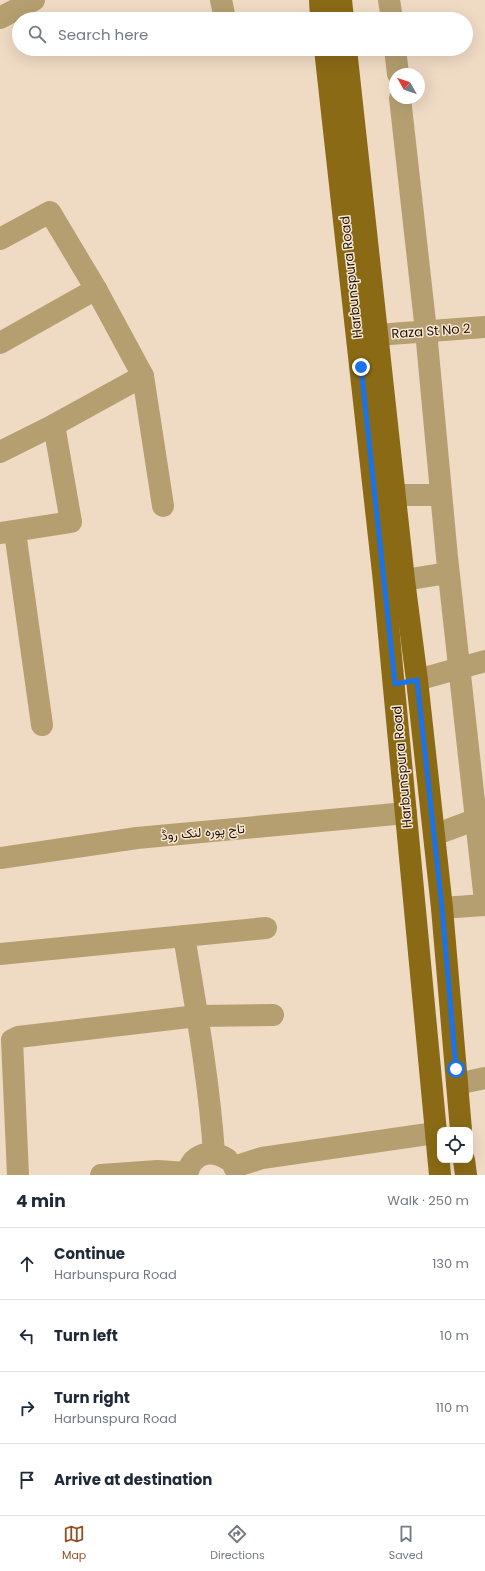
<!DOCTYPE html>
<html lang="en">
<head>
<meta charset="utf-8">
<style>
  :root { --surface:#fff; --page:#f2f2f3; --text:#1f2937; --muted:#747a83; --line:#e0e1e3; --accent:#934f22 }
  body { margin:0; font-family:Poppins,Vazirmatn,sans-serif; background:var(--page); color:var(--text) }
  .controls { position:absolute; right:12px; bottom:12px; display:grid; overflow:hidden; border-radius:8px; box-shadow:0 4px 16px #0002 }
  .controls button { width:36px; height:36px; display:grid; place-items:center; padding:0; border:0; border-bottom:1px solid var(--line); background:var(--surface); color:var(--text); font:20px sans-serif }
  .compass { position:absolute; left:389px; top:68px; width:36px; height:36px; border-radius:50%; background:var(--surface); box-shadow:0 4px 16px #0002; rotate:310deg }
  .stop { position:absolute; width:12px; height:12px; margin:-9px; border:3px solid #1a73e8; border-radius:50%; background:#fff }
  .stop.end { background:#1a73e8; border-color:#fff; box-shadow:0 1px 4px #0008 }
  .list { margin:0; padding:0; list-style:none }
  h2 { display:flex; justify-content:space-between; align-items:center; height:52px; margin:0; padding:0 16px; font-size:17px }
  h2 small { font-size:13px; font-weight:400; color:var(--muted) }
  .list li { display:grid; grid-template-columns:26px 1fr auto; gap:12px; align-items:center; box-sizing:border-box; height:72px; padding:0 16px; border-top:1px solid var(--line) }
  .list b { display:block; font-size:15px; white-space:nowrap }
  .list p { margin:0; font-size:13px; white-space:nowrap; color:var(--muted) }
  .list em { font-size:13px; font-style:normal; color:var(--muted) }
  .icon { flex:none; width:22px; height:22px; fill:none; stroke:currentColor; stroke-width:2; stroke-linecap:round; stroke-linejoin:round }
  .map { position:relative; flex:none; width:485px; height:1175px; overflow:hidden }
  .search { position:absolute; background:var(--surface); box-shadow:0 4px 16px #0002; left:12px; right:12px; top:12px; height:44px; display:flex; align-items:center; gap:10px; box-sizing:border-box; padding:0 14px; border-radius:22px; color:var(--muted); font-size:15px }
  .sheet { height:340px; background:var(--surface) }
  nav { display:flex; justify-content:space-around; align-items:center; box-sizing:border-box; height:56px; border-top:1px solid var(--line); background:var(--surface); font-size:11px; color:var(--muted) }
  nav a { display:grid; justify-items:center; gap:2px }
  nav .on { color:var(--accent) }
  .map>svg:first-child { display:block }
  .lines { fill:none; stroke-linecap:round; stroke-linejoin:round }
  .minor { stroke:#b59f70; stroke-width:22 }
  .major { stroke:#8a6a15; stroke-width:22 }
  .route { stroke:#1a73e8; stroke-width:5 }
  .labels { text-anchor:middle; dominant-baseline:central; stroke-width:3; stroke-linejoin:round; paint-order:stroke }
  .street-label { font-size:13px; fill:#1b140d; stroke:#fce7d1 }
</style>
</head>
<body>
<div class="map">
<svg width="485" height="1175" viewBox="0 0 485 1175">
  <rect width="100%" height="100%" fill="#efdac4"/>
  <g class="lines">
    <g class="minor">
      <path d="M221 0 225 19"/>
      <path d="M389 0 392 19"/>
      <path d="M0 18 34 0"/>
      <path d="M395 49 398 74"/>
      <path d="M400 98 426 331 447 557 485 901"/>
      <path d="M0 239 50 212 96 289 143 376 54 425 0 452"/>
      <path d="M377 335 485 327"/>
      <path d="M0 343 96 289"/>
      <path d="M143 376 163 506"/>
      <path d="M395 495H441"/>
      <path d="M15 532 42 725"/>
      <path d="M1 533 71 522 54 425"/>
      <path d="M404 580 448 573"/>
      <path d="M417 680 485 661"/>
      <path d="M434 835 485 816"/>
      <path d="M0 858 137 838 406 813"/>
      <path d="M442 908 485 905"/>
      <path d="M184 936C196 1008 209 1080 214 1153"/>
      <path d="M0 954 266 928"/>
      <path d="M457 1084 485 1078"/>
      <path d="M234 1167 262 1158 435 1133"/>
      <path d="M18 1175 12 1040 18 1037 197 1016 273 1015"/>
      <path d="M101 1175 158 1171 187 1173"/>
      <path d="M187 1175C191 1154 210 1148 227 1159"/>
    </g>
    <g class="major">
      <path d="M320 0 321 19"/>
      <path d="M341 0 343 19"/>
      <path d="M325 49 384 582 440 1175"/>
      <path d="M346 49 404 580 417 680 442 908 461 1130"/>
      <path d="M464 1160 466 1175"/>
    </g>
  </g>
  <g class="lines">
    <path class="route" d="M361 367 395 684 417 680 442 908 456 1069"/>
  </g>
  <g class="labels">
    <g class="street-label">
      <text transform="translate(351 277) rotate(-96)">Harbunspura Road</text>
      <text transform="translate(431 331) rotate(-4)">Raza St No 2</text>
      <text transform="translate(402 767) rotate(-95)">Harbunspura Road</text>
      <text transform="translate(203 832) rotate(-5)">تاج پورہ لنک روڈ</text>
    </g>
  </g>
</svg>
<div class="controls">
<button><svg class="icon" aria-label="locate" viewBox="0 0 24 24"><circle cx="12" cy="12" r="6"/><path d="M12 2v4M12 18v4M2 12h4M18 12h4"/></svg></button>
</div>
<svg class="compass" viewBox="-18 -18 36 36"><path d="M0-13l5 13h-10z" fill="#e53935"/><path d="M0 13l5-13h-10z" fill="#747a83"/></svg>
<div class="stop" style="left:456px;top:1069px"></div>
<div class="stop end" style="left:361px;top:367px"></div>
<div class="search"><svg class="icon" aria-label="search" viewBox="0 0 24 24"><circle cx="10" cy="10" r="6"/><path d="M15 15l6 6"/></svg>Search here</div>
</div>
<section class="sheet">
<h2>4 min<small>Walk · 250 m</small></h2>
<ul class="list">
<li><svg class="icon" aria-label="ahead" viewBox="0 0 24 24"><path d="M12 20V5M6 11l6-6 6 6"/></svg><div><b>Continue</b><p>Harbunspura Road</p></div><em>130 m</em></li>
<li><svg class="icon" aria-label="left" viewBox="0 0 24 24"><path d="M17 20v-9H6M10 6l-5 5 5 5"/></svg><div><b>Turn left</b></div><em>10 m</em></li>
<li><svg class="icon" aria-label="right" viewBox="0 0 24 24"><path d="M7 20v-9h11M14 6l5 5-5 5"/></svg><div><b>Turn right</b><p>Harbunspura Road</p></div><em>110 m</em></li>
<li><svg class="icon" aria-label="arrive" viewBox="0 0 24 24"><path d="M6 21V4h12l-3 4 3 4H6"/></svg><div><b>Arrive at destination</b></div></li>
</ul>
</section>
<nav>
<a class="on"><svg class="icon" aria-label="map" viewBox="0 0 24 24"><path d="M3 6l6-2 6 2 6-2v14l-6 2-6-2-6 2zM9 4v14M15 6v14"/></svg>Map</a>
<a><svg class="icon" aria-label="directions" viewBox="0 0 24 24"><path d="M12 3l9 9-9 9-9-9zM9 14v-3h6M13 9l2 2-2 2"/></svg>Directions</a>
<a><svg class="icon" aria-label="saved" viewBox="0 0 24 24"><path d="M7 4h10v16l-5-4-5 4z"/></svg>Saved</a>
</nav>
</body>
</html>
